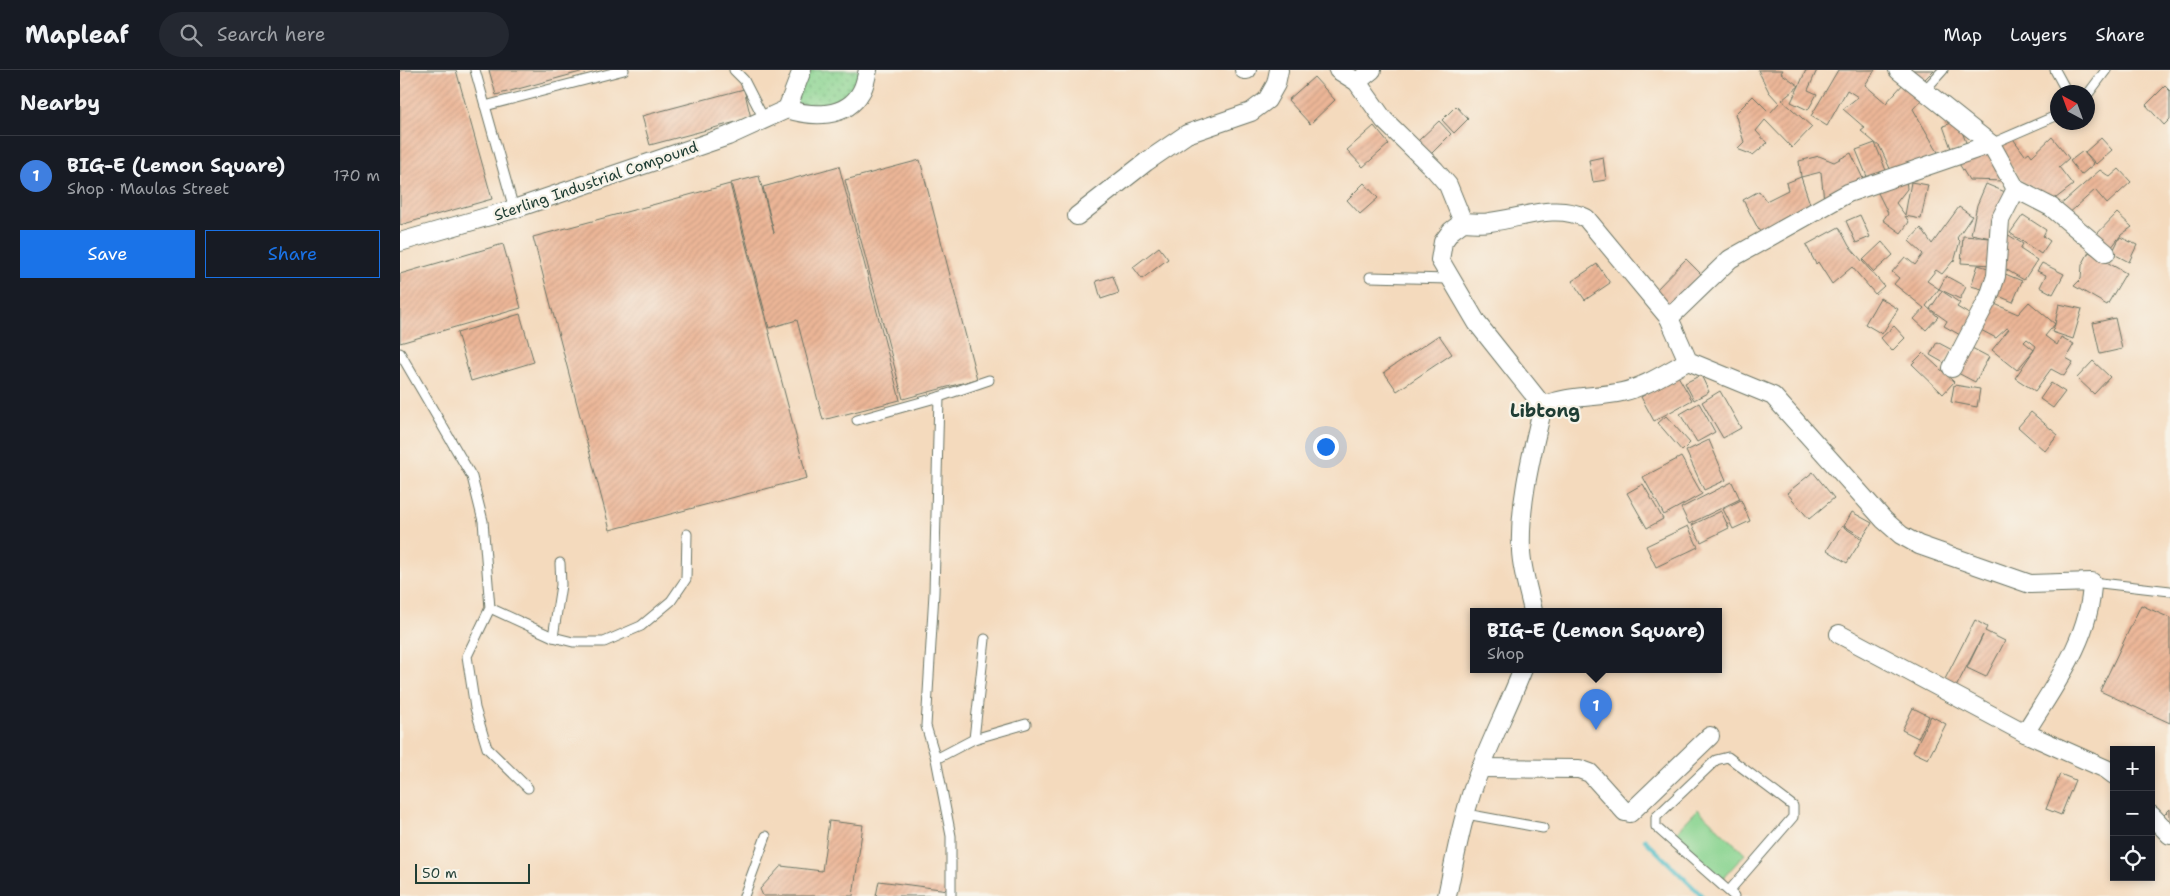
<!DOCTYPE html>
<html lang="en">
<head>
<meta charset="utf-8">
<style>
  :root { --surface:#171b24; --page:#242831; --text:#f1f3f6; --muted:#9ea1a6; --line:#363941; --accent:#1a73e8 }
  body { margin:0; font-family:"Shantell Sans",sans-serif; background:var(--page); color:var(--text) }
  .controls { position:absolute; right:15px; bottom:15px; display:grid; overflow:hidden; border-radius:0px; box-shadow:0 2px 8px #0003 }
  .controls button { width:45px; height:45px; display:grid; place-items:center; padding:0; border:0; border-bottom:1px solid var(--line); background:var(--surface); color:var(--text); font:25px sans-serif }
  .compass { position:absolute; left:1650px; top:15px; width:45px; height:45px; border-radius:50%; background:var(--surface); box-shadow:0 2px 8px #0003; rotate:319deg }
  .scale { position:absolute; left:15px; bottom:12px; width:115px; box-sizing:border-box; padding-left:5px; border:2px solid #1f3d34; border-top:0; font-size:14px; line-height:18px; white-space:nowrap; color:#1f3d34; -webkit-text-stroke:4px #f7f3e8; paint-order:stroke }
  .you { position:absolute; left:925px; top:376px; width:18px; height:18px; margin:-12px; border:4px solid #fff; border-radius:50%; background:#1a73e8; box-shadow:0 0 0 8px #1a73e833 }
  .badge { display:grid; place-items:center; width:32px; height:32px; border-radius:50%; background:var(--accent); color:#fff; font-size:16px; font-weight:700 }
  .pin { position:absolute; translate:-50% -41px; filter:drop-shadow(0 1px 2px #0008) }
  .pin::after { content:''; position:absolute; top:26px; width:18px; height:15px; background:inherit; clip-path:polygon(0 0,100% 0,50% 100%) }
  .popup { position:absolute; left:1070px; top:538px; width:252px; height:65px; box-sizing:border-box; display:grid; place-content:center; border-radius:0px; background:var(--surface); filter:drop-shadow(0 1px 4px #0005); font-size:16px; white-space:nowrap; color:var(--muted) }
  .popup b { font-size:19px; color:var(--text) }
  .popup::after { content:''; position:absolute; left:50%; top:100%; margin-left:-10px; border:10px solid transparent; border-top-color:var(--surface) }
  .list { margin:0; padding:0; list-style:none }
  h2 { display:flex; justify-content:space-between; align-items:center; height:65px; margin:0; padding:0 20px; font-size:21px }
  h2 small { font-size:16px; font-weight:400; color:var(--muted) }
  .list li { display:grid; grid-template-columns:32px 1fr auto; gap:15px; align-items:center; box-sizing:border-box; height:80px; padding:0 20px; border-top:1px solid var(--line) }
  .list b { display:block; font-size:19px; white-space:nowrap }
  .list p { margin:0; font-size:16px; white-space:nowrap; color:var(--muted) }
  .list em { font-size:16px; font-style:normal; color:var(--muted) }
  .actions { display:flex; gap:10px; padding:15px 20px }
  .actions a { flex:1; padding:11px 0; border:1px solid var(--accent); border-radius:0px; text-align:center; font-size:18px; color:var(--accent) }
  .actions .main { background:var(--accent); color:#fff }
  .icon { flex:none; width:28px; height:28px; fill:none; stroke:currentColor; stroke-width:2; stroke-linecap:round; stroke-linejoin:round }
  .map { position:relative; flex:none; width:1770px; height:826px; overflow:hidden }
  header { display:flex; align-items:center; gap:30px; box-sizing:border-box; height:70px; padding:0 25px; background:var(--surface); border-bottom:1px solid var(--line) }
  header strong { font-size:24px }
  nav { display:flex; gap:28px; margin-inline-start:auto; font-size:18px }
  .search { width:350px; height:45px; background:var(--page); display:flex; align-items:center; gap:12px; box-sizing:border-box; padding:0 18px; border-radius:28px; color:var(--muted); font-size:19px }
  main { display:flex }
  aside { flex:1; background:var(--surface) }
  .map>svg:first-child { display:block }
  .grass { fill:url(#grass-dots); stroke:#548862 }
  .pitch { fill:#8ad491; stroke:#548862 }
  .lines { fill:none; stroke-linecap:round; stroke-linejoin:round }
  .stream { stroke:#4fbdc7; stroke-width:4.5 }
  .building { fill:url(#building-hatch); fill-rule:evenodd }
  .service-casing { stroke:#6a7464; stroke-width:11 }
  .minor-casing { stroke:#6a7464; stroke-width:20 }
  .service { stroke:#fff; stroke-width:9 }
  .minor { stroke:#fff; stroke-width:18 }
  .labels { text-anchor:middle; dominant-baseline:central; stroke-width:4.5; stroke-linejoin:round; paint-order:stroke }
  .street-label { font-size:15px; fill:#1f3d34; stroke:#f7f3e8 }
  .quarter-label { font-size:18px; font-weight:bold; fill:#1f3d34; stroke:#f7f3e8 }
</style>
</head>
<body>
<header>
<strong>Mapleaf</strong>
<div class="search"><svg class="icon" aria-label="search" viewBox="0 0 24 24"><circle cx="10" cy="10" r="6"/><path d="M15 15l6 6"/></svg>Search here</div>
<nav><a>Map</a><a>Layers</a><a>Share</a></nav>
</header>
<main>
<aside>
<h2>Nearby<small></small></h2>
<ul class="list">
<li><span class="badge" style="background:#3f7fe0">1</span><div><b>BIG-E (Lemon Square)</b><p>Shop · Maulas Street</p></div><em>170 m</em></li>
</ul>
<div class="actions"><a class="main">Save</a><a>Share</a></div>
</aside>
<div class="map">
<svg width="1770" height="826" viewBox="0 0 1770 826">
  <defs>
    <pattern id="grass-dots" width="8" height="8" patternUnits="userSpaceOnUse" patternTransform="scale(1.25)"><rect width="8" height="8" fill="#8ad491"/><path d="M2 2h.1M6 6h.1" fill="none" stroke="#70ad77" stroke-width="1.8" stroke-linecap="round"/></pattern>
    <pattern id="building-hatch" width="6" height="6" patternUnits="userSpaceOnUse" patternTransform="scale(1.25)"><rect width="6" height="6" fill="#ecb697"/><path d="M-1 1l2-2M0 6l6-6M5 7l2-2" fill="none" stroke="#ca9d83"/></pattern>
  </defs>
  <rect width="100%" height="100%" fill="#f7f3e8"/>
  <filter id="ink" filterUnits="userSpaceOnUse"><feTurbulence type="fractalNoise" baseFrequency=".02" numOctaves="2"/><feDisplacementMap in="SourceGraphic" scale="10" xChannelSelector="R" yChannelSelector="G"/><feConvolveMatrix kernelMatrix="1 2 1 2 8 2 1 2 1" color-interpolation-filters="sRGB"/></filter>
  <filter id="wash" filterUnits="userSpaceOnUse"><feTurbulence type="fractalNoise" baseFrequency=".0096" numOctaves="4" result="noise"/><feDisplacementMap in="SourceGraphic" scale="20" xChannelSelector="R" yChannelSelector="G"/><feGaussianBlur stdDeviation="1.12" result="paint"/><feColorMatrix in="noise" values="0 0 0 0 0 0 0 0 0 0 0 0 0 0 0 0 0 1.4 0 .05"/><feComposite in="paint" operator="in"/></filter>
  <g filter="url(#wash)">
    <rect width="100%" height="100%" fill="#f4dabd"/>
    <path class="grass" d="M402 0H468L450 36 387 39Z"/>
    <path class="pitch" d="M1298 739 1345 784 1322 809 1275 763Z"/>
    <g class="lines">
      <path class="stream" d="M1245 770 1302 826"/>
    </g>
    <g id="blocks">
      <g class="building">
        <path d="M0 0H56L92 129 0 155Z"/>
        <path d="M89 0H184V1L96 25Z"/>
        <path d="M1358 0H1383L1381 3 1399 16 1406 0H1417L1408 20 1417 24 1408 40 1391 32 1399 16 1382 30 1412 57 1392 78 1365 50 1356 61 1367 73 1353 85 1337 79 1344 72 1335 44 1353 26 1370 43 1379 33 1369 22Z"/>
        <path d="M1438 0H1475L1465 15 1486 33 1505 12 1523 28 1513 39 1539 84 1492 103 1480 77 1461 61 1465 58 1443 39 1458 27 1447 20 1427 56 1411 46Z"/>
        <path d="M1500 0H1534L1523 11Z"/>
        <path d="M914 7 935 30 910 54 888 30Z"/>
        <path d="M1765 16 1770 21V49L1764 55 1746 35Z"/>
        <path d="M344 19 351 48 250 75 242 46Z"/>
        <path d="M1056 36 1068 49 1054 63 1042 50Z"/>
        <path d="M1039 51 1051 64 1031 84 1018 71Z"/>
        <path d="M1558 51 1567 75 1552 81 1543 56Z"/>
        <path d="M974 56 989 74 963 97 947 80Z"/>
        <path d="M1611 66 1625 85 1629 82 1632 86 1652 67 1669 88 1659 97 1673 115 1647 135 1633 117 1624 114 1597 76Z"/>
        <path d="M1701 68 1712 80 1696 94 1685 82Z"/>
        <path d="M1475 73 1487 103 1468 109 1456 80Z"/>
        <path d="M1584 76 1605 111 1569 110 1558 92Z"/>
        <path d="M1683 81 1694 94 1681 105 1670 91Z"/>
        <path d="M1451 83 1465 113 1424 131 1421 102 1401 107 1411 137 1361 164 1343 130 1359 121 1366 131 1388 120 1386 113 1401 107 1399 91 1419 86 1434 92Z"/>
        <path d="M1203 87 1206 110 1193 112 1189 90Z"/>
        <path d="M520 90 577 309 503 329 445 110Z"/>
        <path d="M439 96 500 330 423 350 397 250 369 258 331 113 359 106 374 163 363 117Z"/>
        <path d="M1719 99 1731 112 1707 134 1695 120 1667 145 1657 138 1700 100 1710 107Z"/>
        <path d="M1506 107 1507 119 1496 133 1505 145 1511 112 1528 115 1521 149 1505 146 1509 152 1501 163 1483 150 1488 143 1477 121Z"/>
        <path d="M964 113 978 128 960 144 947 130Z"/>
        <path d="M330 114 407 408 210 460 133 167Z"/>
        <path d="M1586 114 1610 124 1592 195 1561 193 1563 166 1591 168 1571 164 1577 135Z"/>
        <path d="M1559 137 1572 146 1557 168 1560 171 1554 192 1553 191 1542 204 1536 200 1527 211 1539 219 1526 236 1538 247 1526 260 1514 249 1524 238 1494 214 1499 208 1492 202 1505 187 1515 195 1523 184 1509 171 1521 158 1532 174Z"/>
        <path d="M1717 143 1732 157 1721 165 1708 182 1693 168Z"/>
        <path d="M1460 145 1470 167 1456 173 1446 151Z"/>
        <path d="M1623 145 1646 160 1643 166 1650 171 1641 184 1610 163Z"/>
        <path d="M1439 157 1449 176 1484 216 1475 224 1452 197 1432 214 1418 192 1416 194 1406 175Z"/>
        <path d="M1602 161 1623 174 1620 179 1637 190 1624 210 1600 196Z"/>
        <path d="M1720 167 1737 175 1729 192 1712 183Z"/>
        <path d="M1482 172 1493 185 1474 202 1463 190Z"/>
        <path d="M103 174 121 238 0 273V204Z"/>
        <path d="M759 177 768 189 742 209 733 197Z"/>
        <path d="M1689 182 1726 203 1707 235 1674 216 1681 209 1682 195Z"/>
        <path d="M1286 189 1301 204 1269 236 1254 222Z"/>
        <path d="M1642 193 1664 204 1653 224 1640 217 1646 205 1637 201Z"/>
        <path d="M1197 194 1210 213 1185 230 1172 211Z"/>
        <path d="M1578 195 1595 200 1589 221 1571 216Z"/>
        <path d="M1603 203 1622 211 1613 232 1594 224Z"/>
        <path d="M713 206 719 223 701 229 696 211Z"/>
        <path d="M1546 206 1566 217 1560 229 1539 219Z"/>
        <path d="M1542 221 1560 233 1557 237 1574 247 1562 266 1544 256 1547 251 1530 239Z"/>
        <path d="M1480 228 1498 239 1482 264 1465 254Z"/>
        <path d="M1590 232 1618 244 1629 232 1655 254 1659 234 1682 239 1673 269 1652 262 1655 254 1645 266 1657 275 1661 267 1674 274 1666 288 1673 292 1664 306 1651 299 1635 321 1615 308 1634 280 1617 300 1592 280 1609 259 1607 258 1596 268 1577 258ZM1627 269 1636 276 1634 280 1624 272Z"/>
        <path d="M120 244 134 292 71 311 57 263Z"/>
        <path d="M1715 248 1722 279 1700 284 1693 253Z"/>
        <path d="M1494 256 1505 268 1492 281 1481 268Z"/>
        <path d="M1039 265 1052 284 997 321 984 302Z"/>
        <path d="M1537 272 1552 280 1544 293 1530 285Z"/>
        <path d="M1570 277 1589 287 1575 312 1556 302Z"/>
        <path d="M1523 283 1554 312 1543 324 1512 294Z"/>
        <path d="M1693 291 1710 307 1694 324 1677 308Z"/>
        <path d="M1301 305 1309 322 1294 330 1285 313Z"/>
        <path d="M1278 306 1292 330 1254 351 1241 327Z"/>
        <path d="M1651 313 1665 322 1653 338 1640 329Z"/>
        <path d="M1554 315 1580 319 1577 337 1551 332Z"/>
        <path d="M1320 321 1341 358 1323 368 1302 332Z"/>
        <path d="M1299 333 1315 362 1297 372 1280 344Z"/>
        <path d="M1631 342 1658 365 1645 381 1618 357Z"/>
        <path d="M1266 346 1290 373 1282 381 1258 353Z"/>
        <path d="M1309 370 1326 410 1304 420 1286 381Z"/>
        <path d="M1281 387 1302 424 1264 445 1243 407Z"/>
        <path d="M1413 402 1434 428 1409 449 1387 423Z"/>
        <path d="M1332 412 1340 429 1289 454 1281 438Z"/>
        <path d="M1243 414 1263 449 1247 458 1227 423Z"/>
        <path d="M1341 430 1350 451 1333 459 1323 439Z"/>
        <path d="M1321 441 1329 458 1301 472 1292 455Z"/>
        <path d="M1452 442 1472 453 1463 467 1444 456Z"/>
        <path d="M1288 456 1298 477 1256 497 1246 476Z"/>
        <path d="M1442 456 1462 469 1447 493 1427 480Z"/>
        <path d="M1741 535 1770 548V653L1700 621Z"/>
        <path d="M1575 550 1587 557 1585 561 1605 571 1586 607 1567 598 1583 565 1555 619 1543 613Z"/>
        <path d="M1513 638 1529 646 1518 668 1502 660Z"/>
        <path d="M1531 646 1546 654 1528 689 1513 682Z"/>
        <path d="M1660 704 1675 710 1661 745 1646 739Z"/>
        <path d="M1770 739V756L1762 747Z"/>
        <path d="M429 751 463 755 453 826H363L360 819 381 796 422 801Z"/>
        <path d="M479 811 548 820 547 826H476Z"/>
      </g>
    </g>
  </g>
  <g filter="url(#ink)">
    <use href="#blocks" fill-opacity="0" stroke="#6a7464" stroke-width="1"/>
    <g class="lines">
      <g class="service-casing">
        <g id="service">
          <path d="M75 0 114 139"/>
          <path d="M334 0 344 10 364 49"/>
          <path d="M1655 0 1667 22"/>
          <path d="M1524 21 1543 0"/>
          <path d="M1688 24 1706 0"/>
          <path d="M85 36 224 0"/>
          <path d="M1591 74 1658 45"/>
          <path d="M970 207 1049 209"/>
          <path d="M0 283 72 407 83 451 90 538 67 586 75 638 87 678 128 718"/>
          <path d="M539 327 534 523 526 656 536 689 551 766V826"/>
          <path d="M457 350 539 327 589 310"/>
          <path d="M1692 512 1770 521"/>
          <path d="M90 538 153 567 173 572H204L241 556 271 531 286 509 287 464"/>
          <path d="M153 567 161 515 160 493"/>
          <path d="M574 669 585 569"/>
          <path d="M536 689 574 669 626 654"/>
          <path d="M1066 744 1143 758"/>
          <path d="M1329 821 1393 747V736L1328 687 1316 690 1256 747V757L1334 826"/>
          <path d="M344 826 366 766"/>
        </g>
      </g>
      <g class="minor-casing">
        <g id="minor">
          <path d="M844 0H847"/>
          <path d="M938 0 957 12 984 50 1035 100 1048 115 1063 152"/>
          <path d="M1498 0 1591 74 1616 119 1651 137 1706 183"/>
          <path d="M957 12 972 0"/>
          <path d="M387 39C412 47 446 49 461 22 465 16 466 7 468 0"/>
          <path d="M387 39 402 0"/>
          <path d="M677 146 746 92 787 64 851 42 867 30 876 14 879 0"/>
          <path d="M0 172 114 139 328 66 387 39"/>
          <path d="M1269 248 1330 189 1448 123 1591 74"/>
          <path d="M1552 298 1589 227 1596 206 1600 150 1616 119"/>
          <path d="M1143 336 1077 253 1040 190 1043 172 1051 161 1063 152C1072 152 1082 154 1090 152 1123 148 1155 133 1186 148L1269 248 1288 291 1373 326 1484 450 1501 465 1519 475 1630 514 1692 512C1691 568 1653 617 1625 663"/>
          <path d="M1143 336C1169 325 1195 328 1222 322 1245 317 1267 302 1288 291"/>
          <path d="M1133 541C1129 522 1122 501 1121 481 1119 432 1132 383 1143 336"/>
          <path d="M1439 564 1625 663 1706 699 1714 705"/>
          <path d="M1080 698 1179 699 1190 703 1225 742 1230 743 1310 666"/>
          <path d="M1751 745 1770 765"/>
          <path d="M1047 826C1056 783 1064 738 1081 697 1094 664 1110 632 1123 599"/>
        </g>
      </g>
      <use href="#service" class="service"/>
      <use href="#minor" class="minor"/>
    </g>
  </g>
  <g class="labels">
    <g class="street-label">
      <text transform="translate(196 111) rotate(-19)">Sterling Industrial Compound</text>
    </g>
    <g class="quarter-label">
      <text x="1145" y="341">Libtong</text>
    </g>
  </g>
</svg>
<div class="controls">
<button>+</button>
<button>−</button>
<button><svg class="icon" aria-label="locate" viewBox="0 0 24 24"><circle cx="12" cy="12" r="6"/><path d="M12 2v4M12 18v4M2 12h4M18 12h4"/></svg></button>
</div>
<svg class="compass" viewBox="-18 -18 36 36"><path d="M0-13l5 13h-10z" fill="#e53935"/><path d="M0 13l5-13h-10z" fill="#9ea1a6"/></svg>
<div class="scale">50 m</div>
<div class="you"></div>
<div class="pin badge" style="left:1196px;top:660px;background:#3f7fe0">1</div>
<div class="popup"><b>BIG-E (Lemon Square)</b>Shop</div>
</div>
</main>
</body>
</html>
